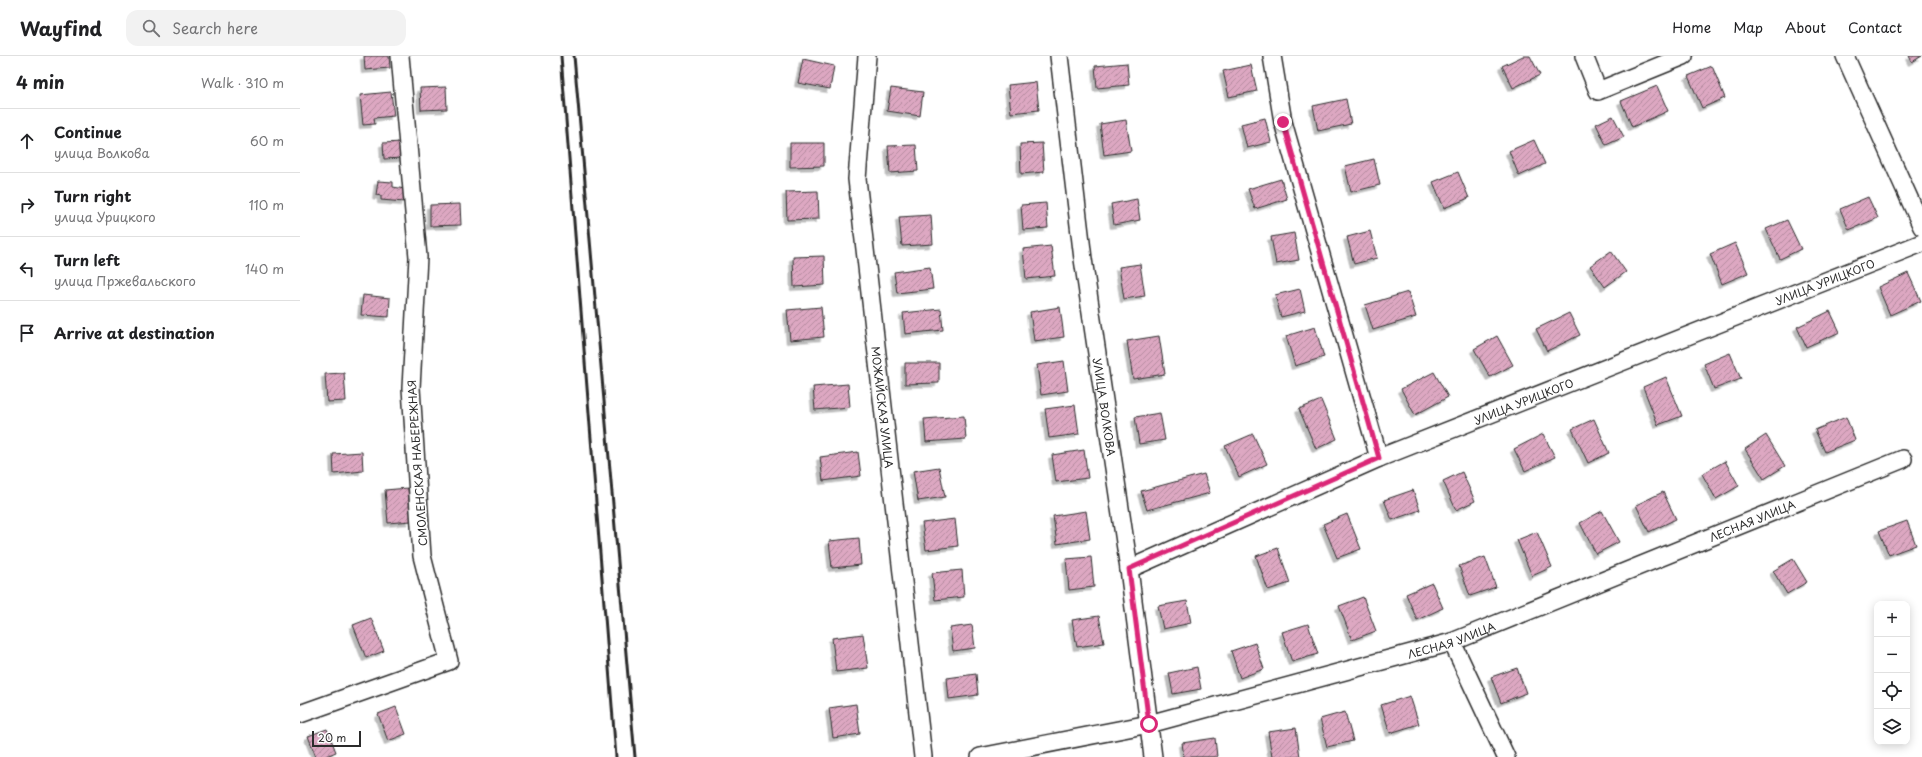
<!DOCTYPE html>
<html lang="en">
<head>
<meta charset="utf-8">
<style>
  :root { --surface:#fff; --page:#f2f2f2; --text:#202124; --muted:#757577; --line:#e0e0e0 }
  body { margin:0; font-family:"Playpen Sans",sans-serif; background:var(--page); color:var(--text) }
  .controls { position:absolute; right:12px; bottom:12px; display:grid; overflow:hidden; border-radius:8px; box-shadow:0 2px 10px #0003 }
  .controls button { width:36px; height:36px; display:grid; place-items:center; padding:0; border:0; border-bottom:1px solid var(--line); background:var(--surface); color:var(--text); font:20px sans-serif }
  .scale { position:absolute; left:12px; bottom:10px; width:49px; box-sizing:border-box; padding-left:4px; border:2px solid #2b2b2b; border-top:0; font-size:11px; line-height:14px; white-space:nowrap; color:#2b2b2b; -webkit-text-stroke:3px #fff; paint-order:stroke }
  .stop { position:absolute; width:12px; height:12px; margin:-9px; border:3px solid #db2777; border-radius:50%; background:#fff }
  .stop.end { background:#db2777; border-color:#fff; box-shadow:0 1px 4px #0008 }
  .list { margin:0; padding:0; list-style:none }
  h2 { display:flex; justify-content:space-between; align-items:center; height:52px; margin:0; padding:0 16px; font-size:17px }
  h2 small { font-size:13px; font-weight:400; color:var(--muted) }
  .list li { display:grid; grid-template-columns:26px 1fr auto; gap:12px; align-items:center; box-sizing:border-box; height:64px; padding:0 16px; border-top:1px solid var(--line) }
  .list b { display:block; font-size:15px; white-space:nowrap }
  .list p { margin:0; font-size:13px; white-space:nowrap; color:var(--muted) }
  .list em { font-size:13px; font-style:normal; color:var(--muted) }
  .icon { flex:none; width:22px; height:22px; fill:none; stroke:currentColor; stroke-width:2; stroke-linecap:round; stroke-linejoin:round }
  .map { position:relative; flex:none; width:1622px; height:701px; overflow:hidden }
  header { display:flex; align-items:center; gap:24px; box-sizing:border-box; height:56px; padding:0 20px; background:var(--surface); border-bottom:1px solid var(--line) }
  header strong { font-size:19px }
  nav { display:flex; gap:22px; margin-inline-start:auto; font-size:14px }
  .search { width:280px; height:36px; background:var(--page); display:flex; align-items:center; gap:10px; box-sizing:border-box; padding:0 14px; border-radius:12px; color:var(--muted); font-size:15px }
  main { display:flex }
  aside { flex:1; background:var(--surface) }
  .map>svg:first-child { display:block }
  .building { fill:url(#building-hatch); stroke:#2b2b2b; filter:url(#shadow) }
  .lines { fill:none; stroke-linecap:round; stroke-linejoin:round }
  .street-casing { stroke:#2b2b2b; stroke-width:20 }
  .street { stroke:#fff; stroke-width:17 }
  .rail { stroke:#2b2b2b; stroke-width:3 }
  .route { stroke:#db2777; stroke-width:5 }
  .labels { text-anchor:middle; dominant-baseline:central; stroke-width:3; stroke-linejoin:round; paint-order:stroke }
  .street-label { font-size:11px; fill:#2b2b2b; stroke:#fff }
</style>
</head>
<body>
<header>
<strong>Wayfind</strong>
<div class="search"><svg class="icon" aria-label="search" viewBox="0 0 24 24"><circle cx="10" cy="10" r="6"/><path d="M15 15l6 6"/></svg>Search here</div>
<nav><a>Home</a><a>Map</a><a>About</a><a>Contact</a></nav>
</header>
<main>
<aside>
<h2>4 min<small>Walk · 310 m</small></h2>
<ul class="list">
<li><svg class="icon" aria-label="ahead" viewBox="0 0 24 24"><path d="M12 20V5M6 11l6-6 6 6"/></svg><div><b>Continue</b><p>улица Волкова</p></div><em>60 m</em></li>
<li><svg class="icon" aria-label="right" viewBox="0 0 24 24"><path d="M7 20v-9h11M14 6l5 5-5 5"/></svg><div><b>Turn right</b><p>улица Урицкого</p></div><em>110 m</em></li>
<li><svg class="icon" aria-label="left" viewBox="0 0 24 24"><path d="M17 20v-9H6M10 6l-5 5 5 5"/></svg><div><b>Turn left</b><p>улица Пржевальского</p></div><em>140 m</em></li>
<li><svg class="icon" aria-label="arrive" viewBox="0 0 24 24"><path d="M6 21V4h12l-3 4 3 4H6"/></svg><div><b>Arrive at destination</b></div></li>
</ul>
</aside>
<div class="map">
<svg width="1622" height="701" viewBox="0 0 1622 701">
  <defs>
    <pattern id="building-hatch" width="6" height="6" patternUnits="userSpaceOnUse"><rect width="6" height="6" fill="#dda8c2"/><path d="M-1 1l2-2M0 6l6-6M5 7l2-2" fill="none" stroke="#b3899e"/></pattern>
    <filter id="shadow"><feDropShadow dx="-3.5" dy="3.5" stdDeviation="0" flood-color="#0004"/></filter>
  </defs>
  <rect width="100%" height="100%" fill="#fff"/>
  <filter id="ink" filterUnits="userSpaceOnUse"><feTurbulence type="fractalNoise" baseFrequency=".025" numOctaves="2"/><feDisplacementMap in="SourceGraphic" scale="8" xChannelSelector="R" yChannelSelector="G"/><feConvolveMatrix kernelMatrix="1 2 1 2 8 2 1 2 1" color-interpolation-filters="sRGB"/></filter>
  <g filter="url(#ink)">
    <g class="building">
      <path d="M64 0H89L90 12 65 14Z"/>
      <path d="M1223 0H1230L1240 19 1213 32 1202 10Z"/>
      <path d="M1609 0H1622L1612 6Z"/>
      <path d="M503 3 534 10 530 33 498 27Z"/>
      <path d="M827 7 829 29 797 32 795 10Z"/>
      <path d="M951 9 957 35 929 41 923 15Z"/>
      <path d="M1412 10 1425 42 1402 52 1388 20Z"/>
      <path d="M736 26 739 54 711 57 708 29Z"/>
      <path d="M1357 30 1368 55 1332 71 1321 45Z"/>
      <path d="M146 31 147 53 121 54 120 32Z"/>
      <path d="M591 32 623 36 620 60 587 55Z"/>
      <path d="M91 36 94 60 74 62 75 68 63 69 60 39Z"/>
      <path d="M1046 43 1051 68 1018 75 1013 50Z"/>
      <path d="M1313 60 1324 81 1306 89 1296 68Z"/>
      <path d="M965 62 971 86 947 92 941 68Z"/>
      <path d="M826 64 831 95 804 99 800 68Z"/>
      <path d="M1234 84 1245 108 1219 120 1209 95Z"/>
      <path d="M102 86 103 102 84 103 83 87Z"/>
      <path d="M490 87H524V110L490 111Z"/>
      <path d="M742 87 744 116 721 118 720 88Z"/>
      <path d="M616 89 618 115 590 117 588 90Z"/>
      <path d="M1074 103 1080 129 1051 136 1045 110Z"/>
      <path d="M1158 116 1169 142 1144 152 1133 126Z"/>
      <path d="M981 123 987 143 955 153 948 133Z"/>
      <path d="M78 125 93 126V131L105 133 104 146 81 144V140L76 139Z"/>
      <path d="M518 135 519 163 487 164 486 136Z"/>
      <path d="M1568 141 1578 162 1549 174 1540 153Z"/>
      <path d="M837 143 840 164 814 169 811 148Z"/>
      <path d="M746 147 748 172 723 174 721 149Z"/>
      <path d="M160 148 161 169 130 170V149Z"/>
      <path d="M631 159 633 188 602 190 599 161Z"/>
      <path d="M1487 164 1501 193 1480 203 1466 173Z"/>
      <path d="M1070 175 1077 202 1054 208 1047 181Z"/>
      <path d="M994 177 999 204 976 208 971 181Z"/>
      <path d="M1435 187 1448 217 1422 228 1410 198Z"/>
      <path d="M751 190 755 220 726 223 723 193Z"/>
      <path d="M1311 195 1326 216 1305 231 1290 210Z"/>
      <path d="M524 200 525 229 494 231 493 201Z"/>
      <path d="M840 208 845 240 824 243 819 211Z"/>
      <path d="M630 211 633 233 597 237 594 216Z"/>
      <path d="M1608 217 1621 245 1590 259 1578 231Z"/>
      <path d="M1000 233 1005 255 981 261 975 239Z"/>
      <path d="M1108 236 1116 261 1073 274 1065 249Z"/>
      <path d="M63 239 90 242 89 261 61 259Z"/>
      <path d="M521 251 524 281 490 284 487 254Z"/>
      <path d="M760 251 764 281 734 285 730 256Z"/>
      <path d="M641 253 643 274 605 278 603 257Z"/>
      <path d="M1530 255 1540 276 1506 291 1497 271Z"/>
      <path d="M1269 257 1280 279 1247 295 1236 273Z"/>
      <path d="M1015 271 1024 301 995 310 986 280Z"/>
      <path d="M859 280 865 318 833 323 827 285Z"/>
      <path d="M1197 280 1213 309 1190 321 1174 293Z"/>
      <path d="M1430 297 1441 323 1414 333 1404 308Z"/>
      <path d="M764 305 768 335 741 339 737 309Z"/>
      <path d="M605 307H639V327L605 328Z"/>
      <path d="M1134 316 1148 341 1115 359 1101 333Z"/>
      <path d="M44 317 46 345 27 346 25 318Z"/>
      <path d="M1366 321 1382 360 1358 369 1343 331Z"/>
      <path d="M548 328 550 351 515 354 513 331Z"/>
      <path d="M1021 344 1037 383 1016 393 999 353Z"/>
      <path d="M775 349 779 378 749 382 745 353Z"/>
      <path d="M860 357 865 384 839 388 835 361Z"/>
      <path d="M664 360 666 383 626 386 624 363Z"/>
      <path d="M1546 361 1555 384 1525 396 1515 374Z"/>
      <path d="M1294 363 1309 397 1288 407 1272 373Z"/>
      <path d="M953 378 967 408 939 421 925 390Z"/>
      <path d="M1243 378 1255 401 1225 415 1214 393Z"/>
      <path d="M1466 379 1485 410 1464 423 1445 393Z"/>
      <path d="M784 394 788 422 756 426 752 399Z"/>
      <path d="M62 396 63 415 34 418 33 398Z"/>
      <path d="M558 396 561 420 523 425 520 401Z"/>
      <path d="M1425 405 1439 430 1416 443 1402 418Z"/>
      <path d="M639 411 645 441 618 445 613 415Z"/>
      <path d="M1162 416 1175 445 1156 454 1143 425Z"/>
      <path d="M904 418 910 437 847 454 841 435Z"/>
      <path d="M108 432 111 465 88 467 85 434Z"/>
      <path d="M1113 434 1120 454 1092 464 1084 444Z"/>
      <path d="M1363 436 1376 463 1349 476 1336 449Z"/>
      <path d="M786 455 790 483 757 488 753 460Z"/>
      <path d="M1302 455 1319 486 1296 498 1280 467Z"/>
      <path d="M1047 458 1061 493 1037 502 1023 468Z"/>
      <path d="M655 463 658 490 626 494 622 467Z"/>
      <path d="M1607 465 1616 489 1589 499 1579 475Z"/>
      <path d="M1237 476 1252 511 1232 520 1217 484Z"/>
      <path d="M559 482 561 509 532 512 529 485Z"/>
      <path d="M978 492 990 527 968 534 956 500Z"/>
      <path d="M791 501 794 531 769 534 766 503Z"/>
      <path d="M1185 501 1196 531 1170 540 1159 510Z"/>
      <path d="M1493 503 1507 526 1487 538 1473 515Z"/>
      <path d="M662 514 664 541 635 544 632 517Z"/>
      <path d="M1132 527 1143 552 1117 564 1106 538Z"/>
      <path d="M1063 541 1076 575 1052 584 1039 550Z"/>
      <path d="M887 545 891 567 863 573 858 550Z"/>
      <path d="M799 560 804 587 777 591 772 564Z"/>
      <path d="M71 562 84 595 66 602 53 569Z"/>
      <path d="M1008 568 1018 598 992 606 982 576Z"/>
      <path d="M672 569 675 592 653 595 650 572Z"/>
      <path d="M563 578 568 612 536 616 532 582Z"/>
      <path d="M955 587 964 613 940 622 931 595Z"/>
      <path d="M897 611 901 633 873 638 869 617Z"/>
      <path d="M1217 612 1226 637 1201 647 1191 621Z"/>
      <path d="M676 618 678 639 649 643 647 622Z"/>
      <path d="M1110 640 1119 668 1090 677 1081 649Z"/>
      <path d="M556 648 560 678 533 682 529 652Z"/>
      <path d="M96 651 106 678 88 685 78 658Z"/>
      <path d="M1045 656 1053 685 1027 691 1020 663Z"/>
      <path d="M996 672 1000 701H972L968 676Z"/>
      <path d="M27 673 36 696 24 701H16L8 680Z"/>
      <path d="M915 682 917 701H884L882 687Z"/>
    </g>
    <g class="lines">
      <g class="street-casing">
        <g id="street">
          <path id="s1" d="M567 0 557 123 623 701"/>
          <path id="s2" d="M759 0 783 203 829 513 853 701"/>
          <path d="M972 0 983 66 1079 402"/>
          <path d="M1284 0 1298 35 1384 0"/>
          <path d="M1545 0 1622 171"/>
          <path id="s3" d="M829 513 1079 402 1622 187"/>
          <path d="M1152 586 1206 701"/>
          <path d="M0 658 149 605 122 500 111 332 118 201 100 0"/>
          <path id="s4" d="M680 701 849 668 1152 586 1603 403"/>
        </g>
      </g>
      <use href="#street" class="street"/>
      <g class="rail">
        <path d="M261 0 316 701"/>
        <path d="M274 0 335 701"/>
      </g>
    </g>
  </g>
  <g class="lines" filter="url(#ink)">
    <path class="route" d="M849 668 829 513 1079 402 983 66"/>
  </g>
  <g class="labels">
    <g class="street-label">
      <text stroke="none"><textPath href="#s3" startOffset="753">УЛИЦА УРИЦКОГО</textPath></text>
      <text stroke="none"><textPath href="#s3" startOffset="429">УЛИЦА УРИЦКОГО</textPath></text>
      <text stroke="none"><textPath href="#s1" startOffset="353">МОЖАЙСКАЯ УЛИЦА</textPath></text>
      <text stroke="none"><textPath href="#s2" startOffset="354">УЛИЦА ВОЛКОВА</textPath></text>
      <text transform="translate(117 407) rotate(-94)">СМОЛЕНСКАЯ НАБЕРЕЖНАЯ</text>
      <text stroke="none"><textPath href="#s4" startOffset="810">ЛЕСНАЯ УЛИЦА</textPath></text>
      <text stroke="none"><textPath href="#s4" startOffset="486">ЛЕСНАЯ УЛИЦА</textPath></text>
    </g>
  </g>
</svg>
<div class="controls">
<button>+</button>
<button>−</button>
<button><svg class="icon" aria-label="locate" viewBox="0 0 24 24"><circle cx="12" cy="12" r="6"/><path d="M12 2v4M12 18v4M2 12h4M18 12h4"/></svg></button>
<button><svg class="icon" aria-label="layers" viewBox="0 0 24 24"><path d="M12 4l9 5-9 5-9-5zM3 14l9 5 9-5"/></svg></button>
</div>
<div class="scale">20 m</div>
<div class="stop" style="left:849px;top:668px"></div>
<div class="stop end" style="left:983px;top:66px"></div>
</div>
</main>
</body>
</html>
